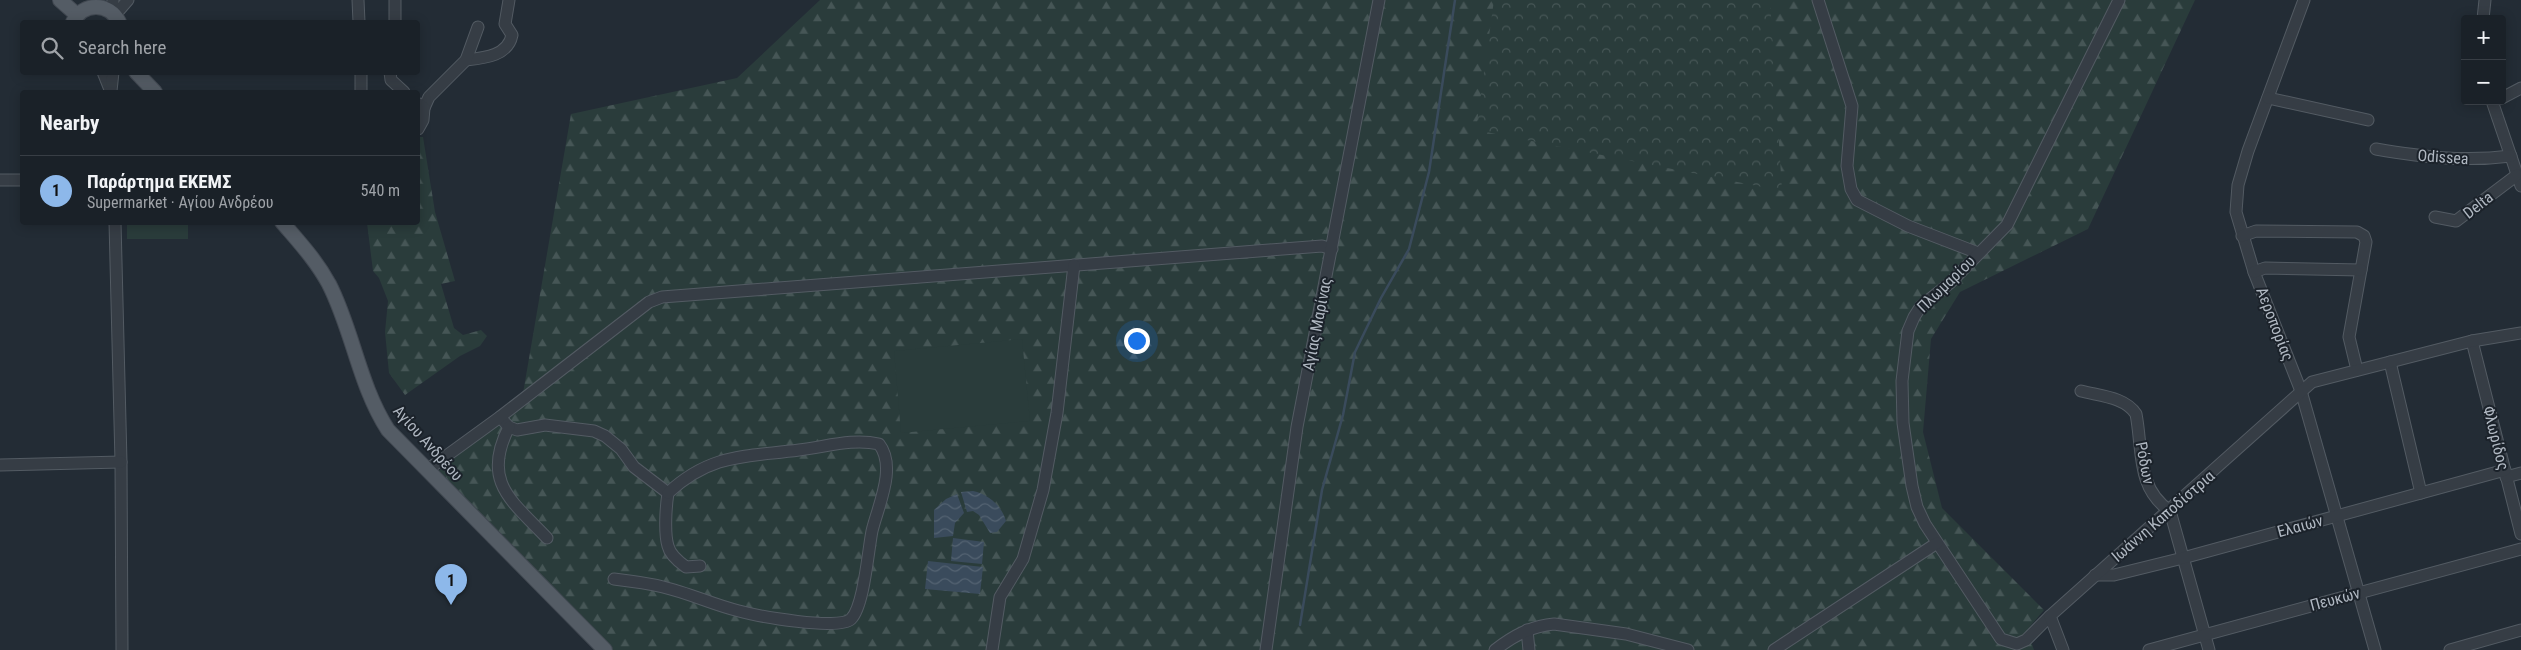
<!DOCTYPE html>
<html lang="en">
<head>
<meta charset="utf-8">
<style>
  :root { --surface:#1a2128; --page:#272e34; --text:#f1f3f6; --muted:#9fa3a8; --line:#383e45; --accent:#8db8ea }
  body { margin:0; font-family:"Roboto Condensed",sans-serif; background:var(--page); color:var(--text) }
  .controls { position:absolute; right:15px; top:15px; display:grid; overflow:hidden; border-radius:5px; box-shadow:0 2px 12px #0003 }
  .controls button { width:45px; height:45px; display:grid; place-items:center; padding:0; border:0; border-bottom:1px solid var(--line); background:var(--surface); color:var(--text); font:25px sans-serif }
  .you { position:absolute; left:1136px; top:340px; width:18px; height:18px; margin:-12px; border:4px solid #fff; border-radius:50%; background:#1a73e8; box-shadow:0 0 0 8px #1a73e833 }
  .badge { display:grid; place-items:center; width:32px; height:32px; border-radius:50%; background:var(--accent); color:#111; font-size:16px; font-weight:700 }
  .pin { position:absolute; translate:-50% -41px; filter:drop-shadow(0 1px 2px #0008) }
  .pin::after { content:''; position:absolute; top:26px; width:18px; height:15px; background:inherit; clip-path:polygon(0 0,100% 0,50% 100%) }
  .list { margin:0; padding:0; list-style:none }
  h2 { display:flex; justify-content:space-between; align-items:center; height:65px; margin:0; padding:0 20px; font-size:21px }
  h2 small { font-size:16px; font-weight:400; color:var(--muted) }
  .list li { display:grid; grid-template-columns:32px 1fr auto; gap:15px; align-items:center; box-sizing:border-box; height:70px; padding:0 20px; border-top:1px solid var(--line) }
  .list b { display:block; font-size:19px; white-space:nowrap }
  .list p { margin:0; font-size:16px; white-space:nowrap; color:var(--muted) }
  .list em { font-size:16px; font-style:normal; color:var(--muted) }
  .icon { flex:none; width:28px; height:28px; fill:none; stroke:currentColor; stroke-width:2; stroke-linecap:round; stroke-linejoin:round }
  .map { position:relative; flex:none; width:2521px; height:650px; overflow:hidden }
  .search { position:absolute; background:var(--surface); box-shadow:0 2px 12px #0003; left:20px; top:20px; width:400px; height:55px; display:flex; align-items:center; gap:12px; box-sizing:border-box; padding:0 18px; border-radius:5px; color:var(--muted); font-size:19px }
  .panel { position:absolute; background:var(--surface); box-shadow:0 2px 12px #0003; left:20px; top:90px; width:400px; height:135px; border-radius:5px }
  .map>svg:first-child { display:block }
  .forest { fill:url(#forest-firs) }
  .park { fill:url(#park-crowns) }
  .pitch { fill:#2a3c3b }
  .water { fill:url(#water-waves) }
  .lines { fill:none; stroke-linecap:round; stroke-linejoin:round }
  .stream { stroke:#3a4b5c; stroke-width:2.5 }
  .minor-casing { stroke:#535b63; stroke-width:13 }
  .major-casing { stroke:#424952; stroke-width:16 }
  .minor { stroke:#363d45; stroke-width:11 }
  .major { stroke:#545c65; stroke-width:14 }
  .labels { text-anchor:middle; dominant-baseline:central; stroke-width:4; stroke-linejoin:round; paint-order:stroke }
  .street-label { font-size:16px; fill:#b0b8c2; stroke:#1b222a }
</style>
</head>
<body>
<div class="map">
<svg width="2521" height="650" viewBox="0 0 2521 650">
  <defs>
    <pattern id="forest-firs" width="22" height="20" patternUnits="userSpaceOnUse" patternTransform="scale(1.25)"><rect width="22" height="20" fill="#2a3c3b"/><path d="M5 1l3.5 6h-7zM16 11l3.5 6h-7z" fill="#465656"/></pattern>
    <pattern id="park-crowns" width="20" height="18" patternUnits="userSpaceOnUse" patternTransform="scale(1.25)"><rect width="20" height="18" fill="#2a3c3b"/><path d="M2 6a3 3 0 1 1 6 0M12 15a3 3 0 1 1 6 0" fill="none" stroke="#465656"/></pattern>
    <pattern id="water-waves" width="16" height="10" patternUnits="userSpaceOnUse" patternTransform="scale(1.25)"><rect width="16" height="10" fill="#3a4b5c"/><path d="M0 5q4-4 8 0t8 0" fill="none" stroke="#546372"/></pattern>
  </defs>
  <rect width="100%" height="100%" fill="#232c35"/>
  <g class="forest">
    <path d="M820 0H2195L2088 229 1960 292 1931 339 1923 432 1942 508 2044 610 2027 630 2034 650H612L437 472 521 405 571 114 737 78Z"/>
    <path d="M418 137H423L435 212 455 281 441 284 454 328 463 335 481 330 487 336 480 346 460 356 405 395 389 373 385 332 388 301 379 278 373 271 367 223 418 222Z"/>
  </g>
  <path class="park" d="M1494 0H1770L1782 191 1476 130Z"/>
  <g class="pitch">
    <rect x="127" y="223" width="61" height="16"/>
    <path d="M1022 339 1030 421 901 433 894 351Z"/>
  </g>
  <g class="water">
    <path d="M973 491C988 494 1002 506 1006 521L997 532 990 533 979 515 973 511 967 512 961 492Z"/>
    <path d="M957 494 964 513 955 523 953 536 934 538V510L946 499Z"/>
    <path d="M953 538 984 542 982 564 951 561Z"/>
    <path d="M928 561 983 567 980 594 925 589Z"/>
  </g>
  <g class="lines">
    <path class="stream" d="M1300 625 1322 490 1343 415 1355 352 1381 298 1409 249 1429 172 1455 0"/>
    <g class="minor-casing">
      <g id="minor">
        <path d="M358 0 359 22"/>
        <path d="M1818 0 1852 106 1847 166 1851 189 1857 200 1908 226 1978 253"/>
        <path d="M2304 0 2248 151 2238 185 2236 212 2254 272 2301 391 2375 650"/>
        <path d="M112 12 113 0"/>
        <path d="M115 15 128 0"/>
        <path d="M2483 19 2485 0"/>
        <path d="M395 22V0"/>
        <path d="M466 60C484 58 508 56 512 35L505 24 509 0"/>
        <path d="M103 72 111 92"/>
        <path d="M361 72V92"/>
        <path d="M390 72 391 80 404 92"/>
        <path d="M111 91 113 72"/>
        <path d="M2268 98 2368 120"/>
        <path d="M2502 98 2521 88"/>
        <path d="M2492 101 2521 186"/>
        <path d="M424 108 429 97 466 60 478 27"/>
        <path d="M418 129 423 120 424 108 419 104"/>
        <path d="M2376 149C2423 157 2463 162 2511 156"/>
        <path d="M0 180H22"/>
        <path d="M2435 217 2456 221 2517 175"/>
        <path d="M115 222 121 462 122 650"/>
        <path d="M2242 236 2256 231 2357 232 2364 236 2366 242 2349 337 2357 370"/>
        <path d="M2254 272 2265 268 2361 270"/>
        <path d="M2472 341 2521 534"/>
        <path d="M2390 362 2421 493"/>
        <path d="M2081 391C2100 396 2125 397 2136 414 2143 450 2136 488 2170 511L2209 650"/>
        <path d="M500 417 509 427 517 430 545 425 594 431 605 436 621 449 634 467 668 493C666 506 664 533 668 546 670 555 679 562 686 567L700 566"/>
        <path d="M509 427C481 482 512 501 547 538"/>
        <path d="M0 465 121 462"/>
        <path d="M427 470 500 417 649 302 662 297 1322 246 1332 249"/>
        <path d="M2506 477 2521 473"/>
        <path d="M2095 575H2114L2183 558 2505 470"/>
        <path d="M614 579C631 581 647 583 663 587 689 593 714 605 739 611 757 616 839 631 851 619 864 606 868 551 872 531 878 506 897 467 879 444 852 438 826 447 799 450 746 457 711 453 668 493"/>
        <path d="M2050 616 2026 640 2017 644 2001 639 1925 524 1917 507 1912 486 1903 423 1902 381 1908 331 1914 317 1921 306 1950 283 2007 225 2119 0"/>
        <path d="M1527 630 1529 650"/>
        <path d="M992 650 1000 597 1023 559 1043 490 1057 413 1074 265"/>
        <path d="M1266 650 1297 427 1379 0"/>
        <path d="M1495 650C1513 636 1531 626 1554 624L1626 634 1688 650"/>
        <path d="M1774 650 1937 543"/>
        <path d="M2063 650 2050 616 2312 382 2472 341 2521 333"/>
        <path d="M2149 650 2521 549"/>
        <path d="M2450 650 2521 630"/>
      </g>
    </g>
    <g class="major-casing">
      <g id="major">
        <path d="M60 0 77 15"/>
        <path d="M73 22C83 2 109 2 119 22"/>
        <path d="M136 72 155 92"/>
        <path d="M282 222C299 242 316 260 329 284 353 331 359 385 388 430L605 650"/>
      </g>
    </g>
    <use href="#minor" class="minor"/>
    <use href="#major" class="major"/>
  </g>
  <g class="labels">
    <g class="street-label">
      <text transform="translate(2443 157) rotate(4)">Odissea</text>
      <text transform="translate(2478 205) rotate(-38)">Delta</text>
      <text transform="translate(1946 284) rotate(-44)">Πλωμαρίου</text>
      <text transform="translate(1317 324) rotate(-79)">Αγίας Μαρίνας</text>
      <text transform="translate(2275 324) rotate(69)">Αεροπορίας</text>
      <text transform="translate(2496 438) rotate(76)">Φλωρίδος</text>
      <text transform="translate(428 443) rotate(48)">Αγίου Ανδρέου</text>
      <text transform="translate(2145 463) rotate(79)">Ρόδων</text>
      <text transform="translate(2163 516) rotate(-41)">Ιωάννη Καποδίστρια</text>
      <text transform="translate(2300 526) rotate(-15)">Ελαιών</text>
      <text transform="translate(2335 599) rotate(-15)">Πευκών</text>
    </g>
  </g>
</svg>
<div class="controls">
<button>+</button>
<button>−</button>
</div>
<div class="you"></div>
<div class="pin badge" style="left:451px;top:605px">1</div>
<div class="search"><svg class="icon" aria-label="search" viewBox="0 0 24 24"><circle cx="10" cy="10" r="6"/><path d="M15 15l6 6"/></svg>Search here</div>
<section class="panel">
<h2>Nearby<small></small></h2>
<ul class="list">
<li><span class="badge">1</span><div><b>Παράρτημα ΕΚΕΜΣ</b><p>Supermarket · Αγίου Ανδρέου</p></div><em>540 m</em></li>
</ul>
</section>
</div>
</body>
</html>
